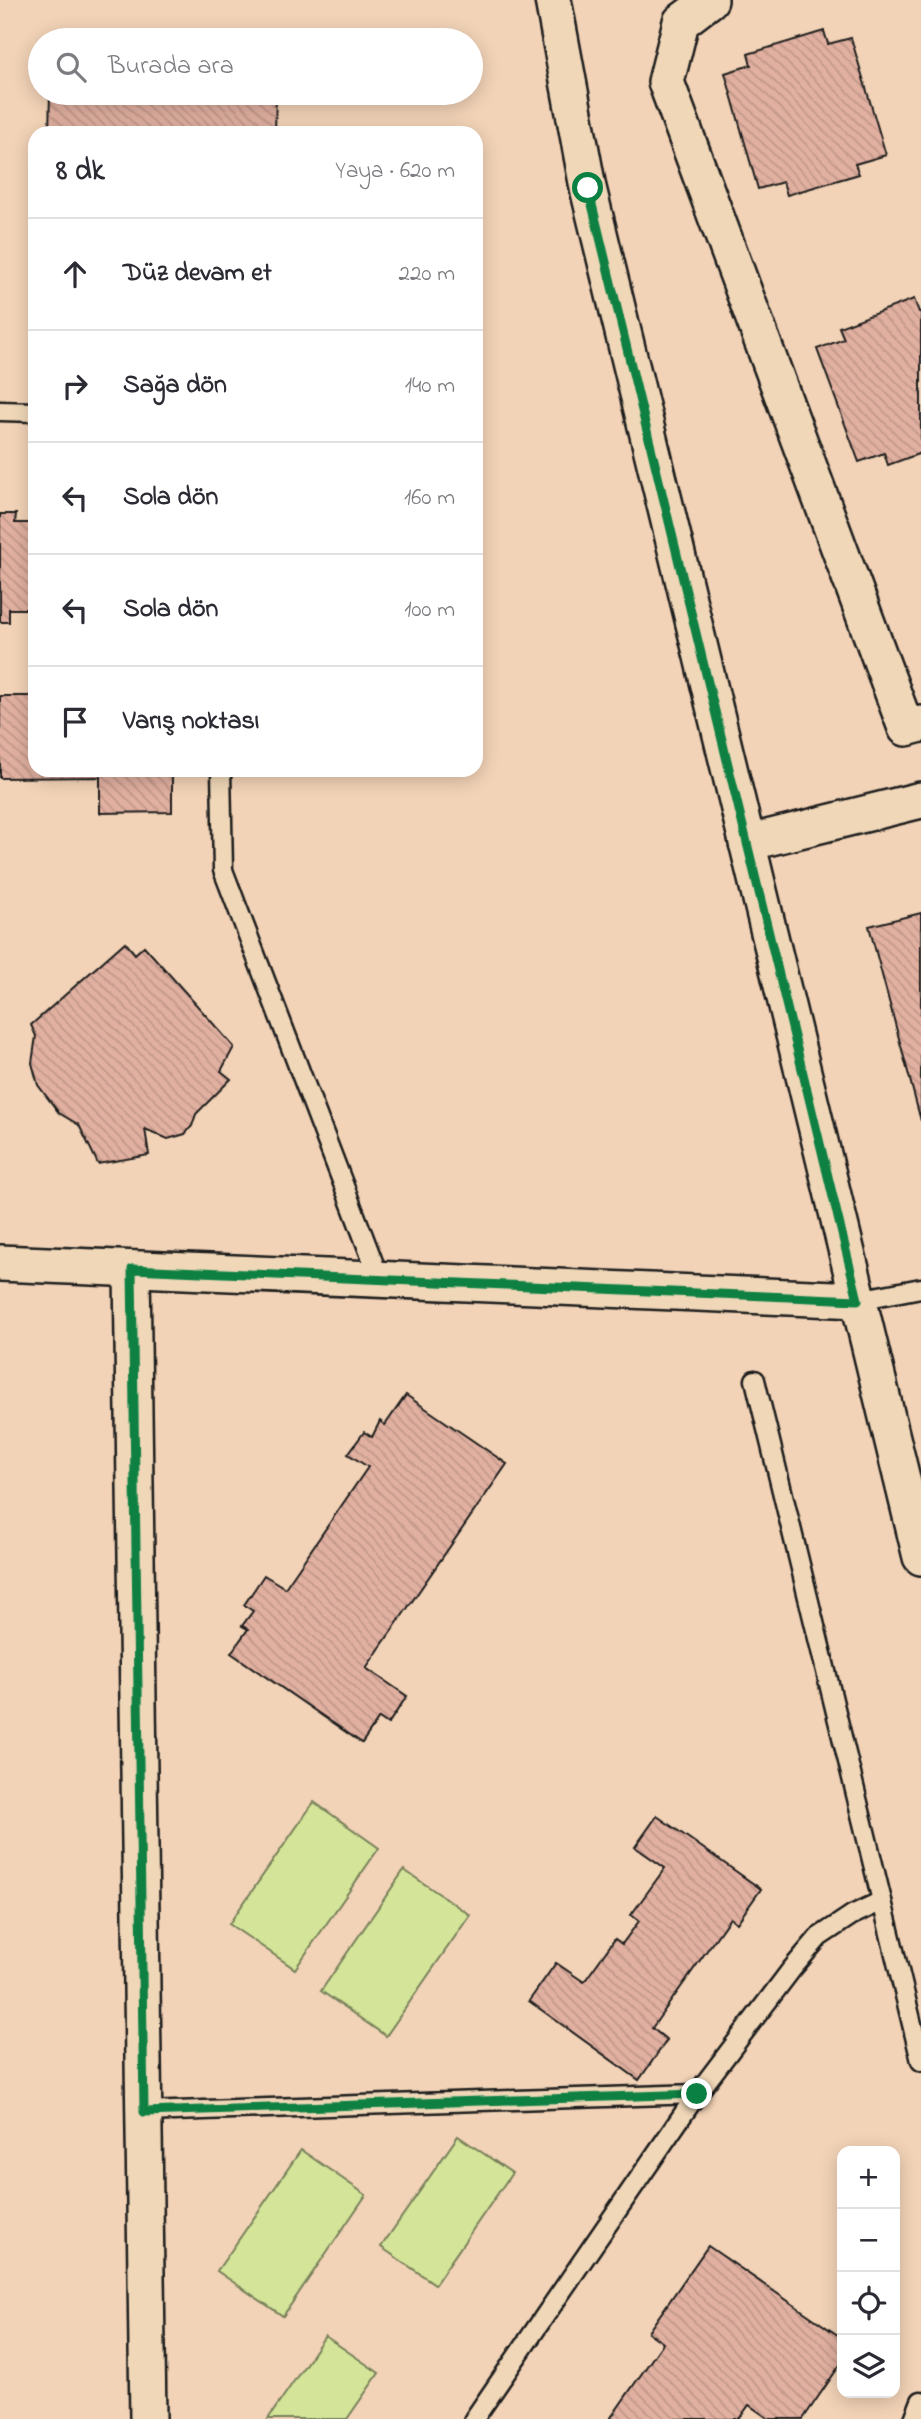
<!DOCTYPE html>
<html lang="tr">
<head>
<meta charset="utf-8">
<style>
  :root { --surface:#fff; --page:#f7f7f7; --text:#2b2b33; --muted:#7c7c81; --line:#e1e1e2 }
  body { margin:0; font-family:"Indie Flower",sans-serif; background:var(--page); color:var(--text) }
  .controls { position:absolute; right:21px; bottom:21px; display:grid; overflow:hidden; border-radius:14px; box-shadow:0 4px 18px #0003 }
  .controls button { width:63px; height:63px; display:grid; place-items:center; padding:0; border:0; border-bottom:2px solid var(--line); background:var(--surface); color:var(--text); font:35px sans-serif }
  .stop { position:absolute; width:21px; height:21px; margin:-16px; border:5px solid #0b8043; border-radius:50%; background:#fff }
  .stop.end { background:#0b8043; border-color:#fff; box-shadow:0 2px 7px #0008 }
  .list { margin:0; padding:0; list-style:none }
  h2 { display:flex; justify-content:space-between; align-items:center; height:91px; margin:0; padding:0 28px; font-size:30px }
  h2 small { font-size:23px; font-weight:400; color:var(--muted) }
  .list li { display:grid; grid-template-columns:46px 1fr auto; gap:21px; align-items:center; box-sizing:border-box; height:112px; padding:0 28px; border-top:2px solid var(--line) }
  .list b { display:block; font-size:26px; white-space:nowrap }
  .list em { font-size:23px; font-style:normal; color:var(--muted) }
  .icon { flex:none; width:38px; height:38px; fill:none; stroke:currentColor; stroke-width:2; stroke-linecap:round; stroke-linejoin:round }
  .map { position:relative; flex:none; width:921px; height:2419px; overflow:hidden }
  .search { position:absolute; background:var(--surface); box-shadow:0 4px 18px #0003; left:28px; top:28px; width:455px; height:77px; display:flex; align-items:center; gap:18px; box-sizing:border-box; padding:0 24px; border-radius:38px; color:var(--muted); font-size:26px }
  .panel { position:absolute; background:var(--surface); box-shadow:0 4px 18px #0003; left:28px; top:126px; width:455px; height:651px; border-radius:21px }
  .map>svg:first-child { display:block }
  .green { fill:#d4e599; stroke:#78805a; stroke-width:2 }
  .building { fill:url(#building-back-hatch); stroke:#1c1c1c; stroke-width:2 }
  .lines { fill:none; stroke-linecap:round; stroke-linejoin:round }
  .service-casing { stroke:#1c1c1c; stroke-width:23 }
  .minor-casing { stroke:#1c1c1c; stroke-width:40 }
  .service { stroke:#f0d7b8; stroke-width:18 }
  .minor { stroke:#f0d7b8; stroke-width:35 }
  .route { stroke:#0b8043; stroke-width:9 }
</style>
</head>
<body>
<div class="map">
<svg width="921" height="2419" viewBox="0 0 921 2419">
  <defs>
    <pattern id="building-back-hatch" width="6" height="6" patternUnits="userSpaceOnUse" patternTransform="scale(1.75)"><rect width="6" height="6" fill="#e1b0a0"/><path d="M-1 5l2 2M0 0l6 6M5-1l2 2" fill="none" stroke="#c09789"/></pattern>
  </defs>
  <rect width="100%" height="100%" fill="#f2d3b7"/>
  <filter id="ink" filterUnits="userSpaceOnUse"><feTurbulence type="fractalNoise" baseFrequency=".0143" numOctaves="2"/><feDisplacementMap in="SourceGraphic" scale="14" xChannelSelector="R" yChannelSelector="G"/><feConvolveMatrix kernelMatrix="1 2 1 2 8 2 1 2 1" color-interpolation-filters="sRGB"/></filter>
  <g filter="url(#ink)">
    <g class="green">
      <path d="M314 1802 379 1848 295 1969 229 1924Z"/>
      <path d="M404 1870 470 1915 386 2036 321 1991Z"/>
      <path d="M458 2136 512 2173 435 2284 381 2247Z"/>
      <path d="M301 2150 366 2195 283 2316 217 2271Z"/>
      <path d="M325 2336 379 2373 347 2419H268Z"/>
    </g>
    <g class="building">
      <path d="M824 31 828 44 851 38 886 155 855 164 859 174 787 195 783 182 758 189 725 73 751 65 748 54Z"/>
      <path d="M50 93H276L275 133H49Z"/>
      <path d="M914 299 919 312H921V453L888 465 884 453 859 462 817 349 844 339 839 327Z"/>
      <path d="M0 514H16L15 523H35V609H9V622H0Z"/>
      <path d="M0 696H35V770H172V812L100 813V777L0 778Z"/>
      <path d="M921 913V1121L869 926Z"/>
      <path d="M125 942 135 954 144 946 234 1047 221 1071 231 1079 196 1114 192 1126 185 1134 168 1139 145 1129 149 1155 98 1164 79 1125 59 1113 38 1085 32 1063 36 1036 31 1025Z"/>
      <path d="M406 1395 507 1464 366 1668 407 1696 388 1724 379 1718 362 1743 231 1653 248 1629 242 1626 253 1611 244 1605 264 1575 285 1588 368 1467 348 1454 364 1432 372 1437 380 1421 385 1425Z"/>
      <path d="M657 1816 761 1889 737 1923 730 1918 652 2028 667 2040 639 2080 529 2001 556 1963 584 1982 615 1939 622 1944 639 1921 631 1915 665 1868 635 1847Z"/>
      <path d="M708 2246 842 2338V2362L803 2419H769L749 2405 739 2419H610L663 2343 648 2332Z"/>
    </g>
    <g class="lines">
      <g class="service-casing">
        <g id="service">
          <path d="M0 411 35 412"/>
          <path d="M221 770 223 870 380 1280"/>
          <path d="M858 1300 921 1288"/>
          <path d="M755 1380 921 2061"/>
          <path d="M144 2112 697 2094"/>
          <path d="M474 2419 697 2094 791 1970 819 1937 852 1915 882 1901"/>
          <path d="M914 2419 921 2401"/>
        </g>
      </g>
      <g class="minor-casing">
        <g id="minor">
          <path d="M553 0 588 188 921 1557"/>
          <path d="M710 0 681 22 666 82 906 728 921 724"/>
          <path d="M747 843 921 800"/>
          <path d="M0 1263 858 1300"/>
          <path d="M132 1269 148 2419"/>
        </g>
      </g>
      <use href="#service" class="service"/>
      <use href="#minor" class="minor"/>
    </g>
  </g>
  <g class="lines" filter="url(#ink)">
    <path class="route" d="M588 188 858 1300 132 1269 144 2112 697 2094"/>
  </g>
</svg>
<div class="controls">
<button>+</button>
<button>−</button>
<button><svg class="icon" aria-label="locate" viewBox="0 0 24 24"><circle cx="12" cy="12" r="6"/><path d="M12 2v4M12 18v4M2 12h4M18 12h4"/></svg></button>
<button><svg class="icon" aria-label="layers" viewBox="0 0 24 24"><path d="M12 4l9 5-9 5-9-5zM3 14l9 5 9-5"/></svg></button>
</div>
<div class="stop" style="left:588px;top:188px"></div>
<div class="stop end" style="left:697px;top:2094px"></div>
<div class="search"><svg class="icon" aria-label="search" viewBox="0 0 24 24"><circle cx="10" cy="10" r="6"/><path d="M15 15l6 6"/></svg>Burada ara</div>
<section class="panel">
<h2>8 dk<small>Yaya · 620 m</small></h2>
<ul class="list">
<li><svg class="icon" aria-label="ahead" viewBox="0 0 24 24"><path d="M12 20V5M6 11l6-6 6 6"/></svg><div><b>Düz devam et</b></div><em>220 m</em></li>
<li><svg class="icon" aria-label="right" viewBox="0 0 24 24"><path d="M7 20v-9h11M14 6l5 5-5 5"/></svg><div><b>Sağa dön</b></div><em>140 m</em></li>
<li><svg class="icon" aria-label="left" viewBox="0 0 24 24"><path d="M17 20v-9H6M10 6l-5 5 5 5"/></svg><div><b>Sola dön</b></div><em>160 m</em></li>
<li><svg class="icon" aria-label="left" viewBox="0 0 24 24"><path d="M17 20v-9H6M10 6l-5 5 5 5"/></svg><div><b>Sola dön</b></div><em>100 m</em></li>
<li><svg class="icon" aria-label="arrive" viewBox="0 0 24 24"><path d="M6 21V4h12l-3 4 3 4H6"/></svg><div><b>Varış noktası</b></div></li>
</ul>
</section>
</div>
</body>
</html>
